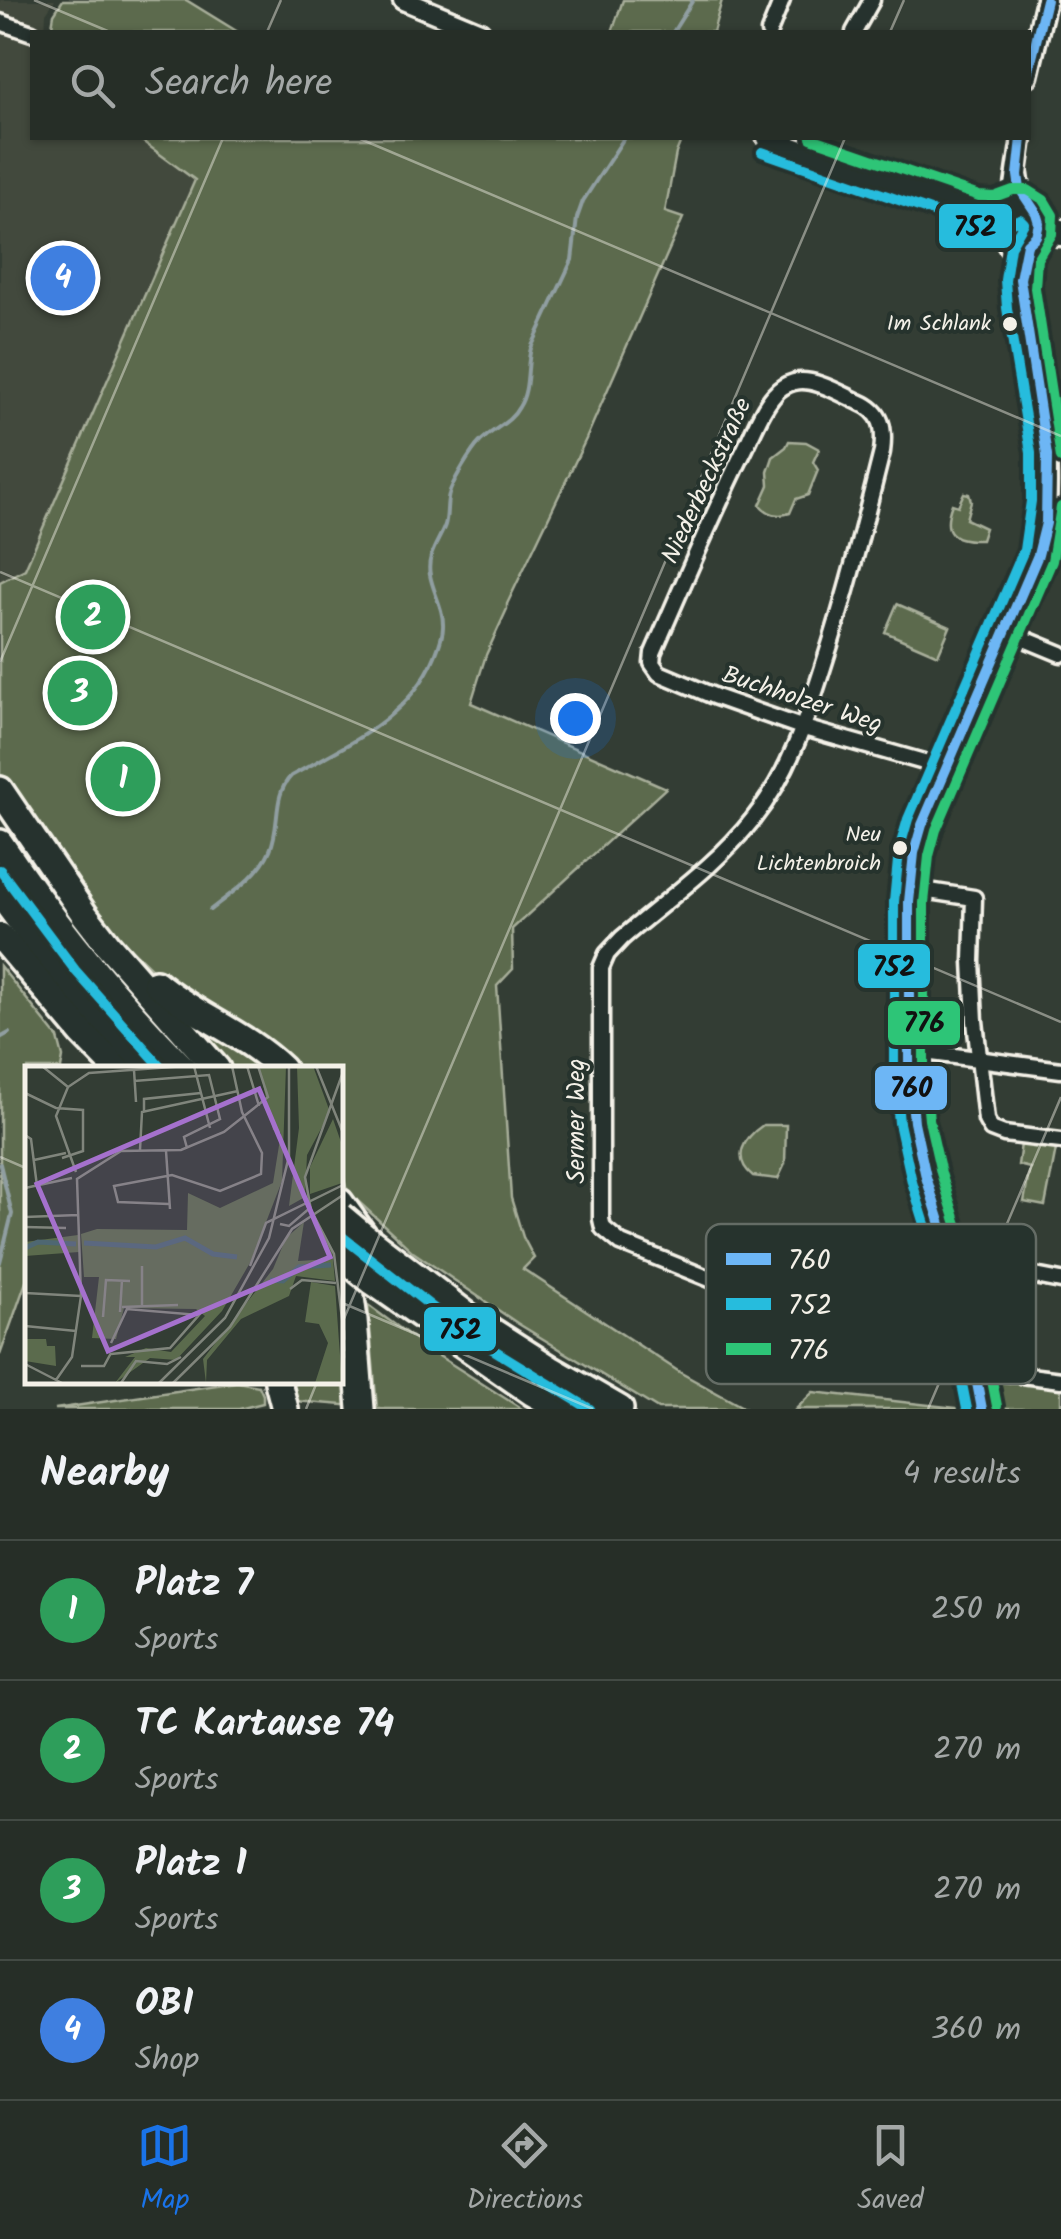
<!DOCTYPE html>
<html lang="en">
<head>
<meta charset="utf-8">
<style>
  :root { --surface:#262e27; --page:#323a33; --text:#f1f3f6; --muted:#a4a8a7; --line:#424a44; --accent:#1a73e8 }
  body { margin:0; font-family:Kalam,sans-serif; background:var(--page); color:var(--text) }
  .you { position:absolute; left:575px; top:718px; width:35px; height:35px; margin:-25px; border:8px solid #fff; border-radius:50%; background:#1a73e8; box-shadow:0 0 0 15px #1a73e833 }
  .badge { display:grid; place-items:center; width:65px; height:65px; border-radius:50%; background:var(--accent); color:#fff; font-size:32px; font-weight:700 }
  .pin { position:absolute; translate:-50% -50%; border:5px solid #fff; box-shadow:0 2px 10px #0006 }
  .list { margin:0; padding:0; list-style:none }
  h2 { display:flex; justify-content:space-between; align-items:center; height:130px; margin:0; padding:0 40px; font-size:42px }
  h2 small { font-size:32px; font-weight:400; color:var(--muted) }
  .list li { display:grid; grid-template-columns:65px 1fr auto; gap:30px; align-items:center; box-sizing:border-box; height:140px; padding:0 40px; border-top:2px solid var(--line) }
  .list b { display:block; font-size:38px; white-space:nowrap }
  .list p { margin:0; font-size:32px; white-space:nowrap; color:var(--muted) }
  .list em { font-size:32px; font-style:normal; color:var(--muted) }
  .icon { flex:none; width:55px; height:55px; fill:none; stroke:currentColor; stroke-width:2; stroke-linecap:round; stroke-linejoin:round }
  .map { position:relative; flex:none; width:1061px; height:1409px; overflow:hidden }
  .search { position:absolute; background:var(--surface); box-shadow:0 2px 8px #0004; left:30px; right:30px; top:30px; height:110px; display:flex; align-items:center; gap:25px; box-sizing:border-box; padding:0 35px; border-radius:0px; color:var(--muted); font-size:38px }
  .sheet { height:690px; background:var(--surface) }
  nav { display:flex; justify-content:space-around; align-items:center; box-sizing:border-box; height:140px; border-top:2px solid var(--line); background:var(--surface); font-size:28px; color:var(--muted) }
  nav a { display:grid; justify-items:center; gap:5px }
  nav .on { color:var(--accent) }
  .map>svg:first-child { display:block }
  .built { fill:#434a3d }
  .green { fill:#5b6b4d; stroke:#a8ae9a; stroke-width:2.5 }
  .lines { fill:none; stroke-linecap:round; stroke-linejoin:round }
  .stream { stroke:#909ea1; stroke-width:4 }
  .minor-casing { stroke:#f4f1e8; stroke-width:21 }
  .tertiary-casing { stroke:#f4f1e8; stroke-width:25 }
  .motorway-casing { stroke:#f4f1e8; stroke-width:32 }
  .minor { stroke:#26332d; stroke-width:14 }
  .tertiary { stroke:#26332d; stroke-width:18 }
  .motorway { stroke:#26332d; stroke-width:25 }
  .motorway-bridge-casing { stroke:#f4f1e8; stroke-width:32; stroke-linecap:butt }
  .motorway-bridge { stroke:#26332d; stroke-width:25 }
  .bus-1-casing { stroke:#26332d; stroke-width:18 }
  .bus-2-casing { stroke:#26332d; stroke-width:18 }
  .bus-3-casing { stroke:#26332d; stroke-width:18 }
  .bus-1 { stroke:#6db6f5; stroke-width:10 }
  .bus-2 { stroke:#26bcdd; stroke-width:10 }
  .bus-3 { stroke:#2dc577; stroke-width:10 }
  .ticks { fill:none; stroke:#f4f1e8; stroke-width:2.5; stroke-opacity:0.45 }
  .bus-dot { fill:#f4f1e8; stroke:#26332d; stroke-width:4 }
  .labels { text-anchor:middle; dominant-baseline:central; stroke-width:8; stroke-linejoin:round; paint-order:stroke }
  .bus-label { font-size:22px; fill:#f4f1e8; stroke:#26332d; text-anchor:end }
  .street-label { font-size:25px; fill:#f4f1e8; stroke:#26332d }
  .inset-river { fill:none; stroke:#4e6772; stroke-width:5 }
  .inset-road { fill:none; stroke:#80857c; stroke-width:2.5 }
  .view { fill:#a571cd; fill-opacity:0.15; stroke:#a571cd; stroke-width:5 }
  .inset-edge { fill:none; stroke:#f4f1e8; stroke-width:5 }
  .key { fill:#26332d; stroke:#646c65; stroke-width:2.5 }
  .key-label { font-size:28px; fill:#f4f1e8 }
  .line-badge { stroke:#26332d; stroke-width:4 }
  .pale-badge-label { font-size:28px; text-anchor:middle; font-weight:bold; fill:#111 }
</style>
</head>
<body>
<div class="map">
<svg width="1061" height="1409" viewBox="0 0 1061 1409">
  <rect width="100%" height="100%" fill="#333d34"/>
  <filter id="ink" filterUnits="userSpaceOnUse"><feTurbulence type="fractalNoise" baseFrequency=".01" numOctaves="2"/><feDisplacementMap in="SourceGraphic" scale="20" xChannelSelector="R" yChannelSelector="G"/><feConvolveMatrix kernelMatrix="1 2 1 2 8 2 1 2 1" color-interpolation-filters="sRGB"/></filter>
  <g filter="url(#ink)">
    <path class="built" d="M0 0H55L46 13 45 32H32V138H138L195 180 25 569 0 582Z"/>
    <g class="green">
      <path d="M63 0H186L238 32H51L54 14Z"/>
      <path d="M623 0H722L713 32H612Z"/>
      <path d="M138 138H682L676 153 665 212 683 218 586 439 507 604V609L486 655 471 703 666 788 512 929 513 969 497 986 511 1198 523 1237 534 1258 523 1269 681 1373 746 1409H658L517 1323 413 1252 347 1191 340 1162V1069H292L157 974 109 928 34 828 0 774V582L25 569 195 180Z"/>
      <path d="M789 441 806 442 819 449 813 462 818 470 808 495 796 499 790 513C779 517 768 514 760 505L769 485 768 472 773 457 786 447Z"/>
      <path d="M964 493 969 494 971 501 966 519 985 528 981 540C952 541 941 532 952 504L958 506Z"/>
      <path d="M897 604 950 627 938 655 885 632Z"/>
      <path d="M0 966 58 1038 63 1057 61 1069H28L27 1279 0 1355Z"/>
      <path d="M175 1007 269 1069H222Z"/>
      <path d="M763 1125H786L785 1164 778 1179 753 1176C731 1158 744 1138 763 1125Z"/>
      <path d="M1021 1144 1056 1149 1045 1206 1024 1202 1030 1168 1018 1165Z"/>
      <path d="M340 1287 355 1406 295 1401 289 1382H340Z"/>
      <path d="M368 1305 431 1351 522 1409H377Z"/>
      <path d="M987 1377 1061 1387V1409H990L983 1389Z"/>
      <path d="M237 1382 259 1386 263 1395V1403L239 1409H55Z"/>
      <path d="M813 1392 965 1409H796Z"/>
    </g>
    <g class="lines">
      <g class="stream">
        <path d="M673 32 693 0"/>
        <path d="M210 910C231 893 259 876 270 850 281 825 272 796 291 776 346 745 410 718 435 656 439 646 443 637 443 627 444 609 433 592 430 575 426 555 439 542 445 525 448 515 446 504 449 494 452 483 471 451 480 442 493 428 510 424 519 407 530 390 526 367 531 348L572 260 577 218 583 201 624 138"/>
        <path d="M0 1038 9 1033"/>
        <path d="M0 1164 12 1214 0 1262"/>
      </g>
      <g class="minor-casing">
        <g id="minor">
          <path d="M0 22 32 33"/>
          <path d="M769 32 782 0"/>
          <path d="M854 32 872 0"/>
          <path d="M1039 223 1061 227"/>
          <path d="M1036 236 1061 238"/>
          <path d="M1005 631 1061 654"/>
          <path d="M945 768 804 728 716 697 659 673 652 663 653 653C682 587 710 520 742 455 752 436 760 411 775 394 779 389 787 384 794 382 814 377 841 394 859 402 883 412 885 429 882 452 864 524 846 596 823 667 806 721 789 774 753 819 717 865 666 900 622 938L607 954 601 968V1219L603 1228 621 1243 710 1279 746 1282 938 1273 978 1265 1061 1281"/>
          <path d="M910 888 974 898 972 961 975 1021 986 1120 991 1129 1004 1134 1061 1141"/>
          <path d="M909 1050 1061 1070"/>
          <path d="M974 1369 1061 1380"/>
        </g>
      </g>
      <g class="tertiary-casing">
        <g id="tertiary">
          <path d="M403 0 480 32"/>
          <path d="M1028 76 1046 0"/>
          <path d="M767 138 976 211 997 226"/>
          <path d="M1018 175 1020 189 1036 213 1039 223 1036 236 1027 244 1020 278"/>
          <path d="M1015 186 1022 138"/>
          <path d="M982 1409 955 1269 926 1177 914 1122 909 1068V902L914 853 922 825 945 768 1038 555C1056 484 1043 428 1031 357 1027 332 1025 306 1020 281 1018 271 1014 255 1008 245 999 229 989 223 1007 206L1021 203 1029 206"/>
        </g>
      </g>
      <g class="motorway-casing">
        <g id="motorway">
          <path d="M0 790 84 914 108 945 217 1069"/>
          <path d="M0 843C54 924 116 1000 184 1069"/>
          <path d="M0 894C44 956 93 1013 143 1069"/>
          <path d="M0 936 82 1033 117 1069"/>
          <path d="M156 983C195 1016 245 1033 282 1069"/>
          <path d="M340 1202 365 1237 468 1316 551 1369 620 1409"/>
          <path d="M340 1214 354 1320 361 1409"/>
          <path d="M372 1281 533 1393 561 1409"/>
          <path d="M278 1382 285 1409"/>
        </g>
      </g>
      <use href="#minor" class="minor"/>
      <use href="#tertiary" class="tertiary"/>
      <use href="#motorway" class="motorway"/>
      <g class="motorway-bridge-casing">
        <g id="motorway-bridge">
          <path d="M340 1216 365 1237"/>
          <path d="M340 1255 372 1281"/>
        </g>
      </g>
      <use href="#motorway-bridge" class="motorway-bridge"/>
      <g class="bus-1-casing">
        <g id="bus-1">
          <path d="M1028 74 1046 0"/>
          <path d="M982 1409 955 1269 926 1177 914 1122 909 1068V902L914 853 922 825 1038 555 1046 523 1047 456 1020 279 1027 244 1036 236 1039 223 1036 213 1020 189 1018 175 1022 138"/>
        </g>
      </g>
      <g class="bus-2-casing">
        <g id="bus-2">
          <path d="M762 152 973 226 998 227 1020 219 1024 223 1010 247 1005 280 1007 308 1031 453V501L1024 550 908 819 899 850 894 902V1068L899 1123 912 1182 940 1273 967 1409"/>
          <path d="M0 870 75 970 163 1069"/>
          <path d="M340 1235 460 1329 590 1409"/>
        </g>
      </g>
      <g class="bus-3-casing">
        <g id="bus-3">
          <path d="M811 138 979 196 994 197 1013 190H1028L1044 200 1053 215 1052 234 1037 259 1035 288 1061 458"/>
          <path d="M997 1406 970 1266 941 1173 929 1120 924 1067V903L929 856 936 830 1052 561 1061 507"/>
        </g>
      </g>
      <use href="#bus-1" class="bus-1"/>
      <use href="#bus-2" class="bus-2"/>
      <use href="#bus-3" class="bus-3"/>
    </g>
  </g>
  <path class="ticks" d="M34 0 110 32M267 32 281 0M890 32 904 0M358 138 1061 436M0 572 1061 1022M0 662 223 138M0 1157 28 1169M340 1302 593 1409M340 1328 845 138M306 1409 317 1382M928 1409 1061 1097"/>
  <g class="bus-dot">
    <circle cx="1010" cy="324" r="9"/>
    <circle cx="900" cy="848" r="9"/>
  </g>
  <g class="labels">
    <g class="bus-label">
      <text x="991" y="324">Im Schlank</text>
      <text x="881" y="835">Neu<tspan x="881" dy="29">Lichtenbroich</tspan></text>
    </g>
    <g class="street-label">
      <text transform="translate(707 481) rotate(-65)">Niederbeckstraße</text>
      <text transform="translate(802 700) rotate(18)">Buchholzer Weg</text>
      <text transform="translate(577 1121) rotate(-90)">Sermer Weg</text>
    </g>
  </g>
  <g transform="translate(25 1066)">
    <rect width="318" height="318" fill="#333d34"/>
    <path d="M234 0H261L257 115 226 195 197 245 151 294 125 292 90 317 110 291H100L121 282 146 286 180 250 171 243 99 242 91 273 67 272 74 211H59L56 168 72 163 162 164 163 127 195 142 248 117 256 67 248 64ZM272 0H288L305 46 282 89 280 131 264 140 274 62ZM308 53 317 79V117L285 128V101ZM286 150 307 183 310 215 271 210 264 230 216 253 182 294 181 317 178 293 248 203 261 172 279 156 273 195 307 193ZM53 169 54 186 0 190V176ZM286 216 310 220 317 317H290L303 277 294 258 280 256ZM0 273H21L22 280H30L31 300 0 295Z" fill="#5b6b4d"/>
    <path class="inset-river" d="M59 177 131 181 160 172 188 188 212 191M0 182 13 176 51 178M245 214 258 215 274 201 306 199"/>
    <path class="inset-road" d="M17 0 43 21M169 0 185 62M222 0 234 40M291 0 318 67M109 4 111 36M318 6 280 111 286 144 309 188 318 261M109 15 184 9 195 53 159 71 162 82M0 27 31 42 58 44V85L37 92M119 45V33L176 27M0 69 6 73 12 120M115 84 117 46 213 25M141 85 145 143M9 94 41 87M51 106 31 50 43 21 64 7 161 0M0 122 47 112M144 138 93 136 89 120 147 109 195 125 236 108 237 87 217 46 207 0M0 151 53 149M255 158 264 160 286 141M0 161 41 162M225 200 241 157 318 119M265 223 277 214 311 217M0 227 56 230M117 239V200M97 241 153 239M95 246 97 214M78 251 81 214 105 215M0 260 51 265M86 277 102 243 174 249 145 282 86 288M0 298 37 317M56 300H79L86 287M31 314 47 291 56 230 52 113 96 85 156 84 199 66 243 31 233 0M96 317 111 295 142 298 156 291M134 317 200 252 244 172 264 90V0M148 317 205 261 267 163 318 129"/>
    <path class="view" d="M234 23 305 191 83 285 12 118Z"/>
    <rect width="318" height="318" class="inset-edge"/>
  </g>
  <rect x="706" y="1224" width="330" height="160" rx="15" class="key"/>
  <rect x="726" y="1253" width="45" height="12" fill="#6db6f5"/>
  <rect x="726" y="1298" width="45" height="12" fill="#26bcdd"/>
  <rect x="726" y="1343" width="45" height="12" fill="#2dc577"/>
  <g class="key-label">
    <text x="788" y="1269">760</text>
    <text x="788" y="1314">752</text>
    <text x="788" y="1359">776</text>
  </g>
  <g class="line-badge">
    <rect x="937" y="202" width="77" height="48" rx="10" fill="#26bcdd"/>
    <rect x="856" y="942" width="76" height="48" rx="10" fill="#26bcdd"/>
    <rect x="886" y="999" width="76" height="48" rx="10" fill="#2dc577"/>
    <rect x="873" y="1064" width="76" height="48" rx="10" fill="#6db6f5"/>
    <rect x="422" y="1305" width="76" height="48" rx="10" fill="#26bcdd"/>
  </g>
  <g class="pale-badge-label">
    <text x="975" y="236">752</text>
    <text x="894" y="976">752</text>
    <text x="924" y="1032">776</text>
    <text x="911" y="1097">760</text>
    <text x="460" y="1339">752</text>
  </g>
</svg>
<div class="you"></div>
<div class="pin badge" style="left:123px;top:779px;background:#2e9e5b">1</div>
<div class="pin badge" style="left:93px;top:617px;background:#2e9e5b">2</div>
<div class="pin badge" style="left:80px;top:693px;background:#2e9e5b">3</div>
<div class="pin badge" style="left:63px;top:278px;background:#3f7fe0">4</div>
<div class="search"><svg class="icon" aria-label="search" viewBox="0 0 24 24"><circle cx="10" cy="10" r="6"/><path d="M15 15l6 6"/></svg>Search here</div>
</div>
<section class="sheet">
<h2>Nearby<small>4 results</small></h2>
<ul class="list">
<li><span class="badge" style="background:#2e9e5b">1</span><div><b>Platz 7</b><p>Sports</p></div><em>250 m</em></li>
<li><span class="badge" style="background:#2e9e5b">2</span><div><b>TC Kartause 74</b><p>Sports</p></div><em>270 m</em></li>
<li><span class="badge" style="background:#2e9e5b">3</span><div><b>Platz 1</b><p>Sports</p></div><em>270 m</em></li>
<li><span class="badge" style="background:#3f7fe0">4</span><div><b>OBI</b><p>Shop</p></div><em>360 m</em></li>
</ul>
</section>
<nav>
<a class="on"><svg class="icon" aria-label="map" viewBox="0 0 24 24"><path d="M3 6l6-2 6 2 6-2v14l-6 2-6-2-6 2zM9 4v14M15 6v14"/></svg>Map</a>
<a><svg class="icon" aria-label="directions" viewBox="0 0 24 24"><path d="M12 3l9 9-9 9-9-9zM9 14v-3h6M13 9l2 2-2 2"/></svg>Directions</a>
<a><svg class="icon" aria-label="saved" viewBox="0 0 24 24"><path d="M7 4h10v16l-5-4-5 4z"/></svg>Saved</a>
</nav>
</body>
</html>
